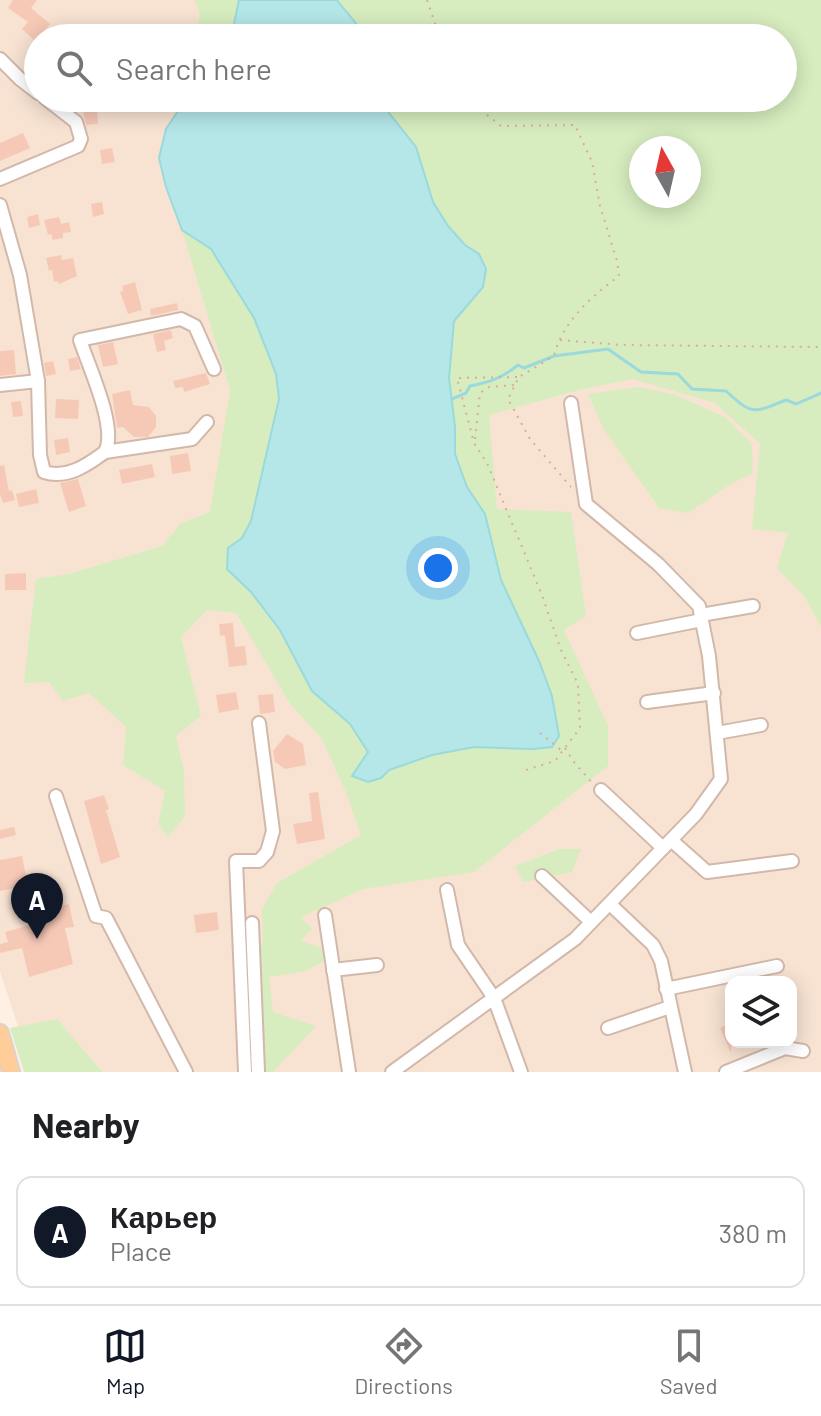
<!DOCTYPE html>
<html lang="en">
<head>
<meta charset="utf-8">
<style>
  :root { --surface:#fff; --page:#f2f2f2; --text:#202124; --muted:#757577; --line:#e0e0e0; --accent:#111827 }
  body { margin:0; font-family:Barlow,sans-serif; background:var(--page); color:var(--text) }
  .controls { position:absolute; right:24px; bottom:24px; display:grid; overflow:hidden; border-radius:16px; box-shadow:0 4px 20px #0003 }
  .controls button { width:72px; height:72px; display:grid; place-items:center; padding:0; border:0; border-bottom:2px solid var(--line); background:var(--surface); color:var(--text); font:40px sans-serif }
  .compass { position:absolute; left:629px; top:136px; width:72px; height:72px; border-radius:50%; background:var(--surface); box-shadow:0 4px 20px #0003; rotate:352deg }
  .you { position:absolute; left:438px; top:568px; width:28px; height:28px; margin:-20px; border:6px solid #fff; border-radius:50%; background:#1a73e8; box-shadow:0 0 0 12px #1a73e833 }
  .badge { display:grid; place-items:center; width:52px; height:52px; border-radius:50%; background:var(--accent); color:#fff; font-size:26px; font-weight:700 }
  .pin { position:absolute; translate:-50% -66px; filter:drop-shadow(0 2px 4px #0008) }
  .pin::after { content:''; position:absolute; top:42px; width:28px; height:24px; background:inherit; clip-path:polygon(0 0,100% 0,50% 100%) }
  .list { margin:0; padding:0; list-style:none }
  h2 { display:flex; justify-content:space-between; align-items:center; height:104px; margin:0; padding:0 32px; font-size:34px }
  h2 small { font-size:26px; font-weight:400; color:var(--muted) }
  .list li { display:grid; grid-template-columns:52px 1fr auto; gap:24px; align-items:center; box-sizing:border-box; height:112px; margin:0 16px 16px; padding:0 16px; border:2px solid var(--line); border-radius:16px }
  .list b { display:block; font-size:30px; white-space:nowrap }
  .list p { margin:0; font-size:26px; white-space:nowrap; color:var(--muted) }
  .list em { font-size:26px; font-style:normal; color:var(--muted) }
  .icon { flex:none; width:44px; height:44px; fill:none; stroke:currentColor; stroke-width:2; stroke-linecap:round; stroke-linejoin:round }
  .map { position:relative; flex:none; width:821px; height:1072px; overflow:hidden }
  .search { position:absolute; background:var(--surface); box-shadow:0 4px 20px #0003; left:24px; right:24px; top:24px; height:88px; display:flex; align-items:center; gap:20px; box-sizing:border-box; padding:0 28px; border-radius:44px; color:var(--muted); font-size:30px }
  .sheet { height:232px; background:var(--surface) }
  nav { display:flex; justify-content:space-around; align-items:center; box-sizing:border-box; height:112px; border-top:2px solid var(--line); background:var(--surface); font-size:22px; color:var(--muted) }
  nav a { display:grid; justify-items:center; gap:4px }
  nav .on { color:var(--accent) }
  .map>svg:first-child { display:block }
  .residential { fill:#f8e3d2; fill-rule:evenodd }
  .green { fill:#d7edbf; fill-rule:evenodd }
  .water { fill:#b5e7e9; stroke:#9ad9dc; stroke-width:2 }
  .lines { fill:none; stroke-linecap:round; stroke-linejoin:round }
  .stream { stroke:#9ad9dc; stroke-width:3 }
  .building { fill:#f6c9b7 }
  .minor-casing { stroke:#d2b8aa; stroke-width:16 }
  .major-casing { stroke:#dcd2cf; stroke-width:20 }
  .path { stroke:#dbac9a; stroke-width:2; stroke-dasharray:2 6; stroke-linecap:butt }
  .minor { stroke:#fff; stroke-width:12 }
  .major { stroke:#ffcd98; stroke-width:16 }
</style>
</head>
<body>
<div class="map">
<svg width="821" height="1072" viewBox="0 0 821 1072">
  <rect width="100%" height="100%" fill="#fef0e2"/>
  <path class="residential" d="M0 0H691L698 38H38V98H708L821 496V1072H58L26 1051 0 971ZM641 148H689V196H641ZM731 982H791V1042H731Z"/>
  <g class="green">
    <path d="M195 0H239L231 38H195L200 15Z"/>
    <path d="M337 0H821V626L804 596 777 568 788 533 752 529 760 444 715 403 633 379 579 390 489 415 497 509 571 512 586 616 564 630 608 726V766L474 872 363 889 301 917 312 929 301 941 322 948 324 961 305 971 269 977 273 1012 316 1026 273 1072H264L252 955 263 943 262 909 277 883 361 835 345 790 322 739 291 705 236 613 207 610 181 637 201 716 176 736 184 771 185 816 168 837 158 824 165 791 123 765 126 727 89 693 63 701 49 682 24 683 36 579 69 574 162 546 180 524 210 512 230 390 182 230 211 249 254 318 276 374 279 398 251 521 242 538 228 548 227 569 251 592 280 630 312 691 350 724 368 752 352 776 368 782 381 778 388 770 433 755 474 747 533 749 552 747 559 736 552 696 539 661 501 580 485 514 467 487 455 454V427L449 378 454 321 483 287 479 254 465 245 448 226 433 202 416 147 377 98H783V38H363C359 23 346 13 337 0ZM641 148H689V196H641Z"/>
    <path d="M639 387 676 395 725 417 752 444 753 473 732 483 688 513 659 508 603 428 588 394Z"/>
    <path d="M559 849H581L572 872 523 882 515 866Z"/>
    <path d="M57 1019 102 1072H24L10 1028Z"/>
  </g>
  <g class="water">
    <path d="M239 0H337C346 13 359 23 363 38H231Z"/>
    <path d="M192 98H377L416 147 433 202 448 226 465 245 479 254 486 269 483 287 454 321 449 378 455 427V454L467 487 485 514 501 580 539 661 552 696 559 736 552 747 533 749 474 747 432 755 389 770 381 778 368 782 352 776 368 752 350 724 312 691 280 630 251 592 227 569 228 548 242 538 251 521 279 399 276 374 254 318 211 249 182 230 166 187 159 158 166 129 178 111Z"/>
  </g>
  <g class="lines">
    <path class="stream" d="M452 399 466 393 470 386C490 382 502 378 518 365L524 368 554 356 608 349 641 372 678 374 692 389 726 391C753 416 754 413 786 400L796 404 821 393"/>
  </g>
  <g class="building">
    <path d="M13 0H37L31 8 50 24 35 41 22 29 28 22 8 8Z"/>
    <path d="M97 109 98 124 86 125 83 111Z"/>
    <path d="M23 133 30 148 0 161V143Z"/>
    <path d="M112 148 115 162 102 164 100 150Z"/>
    <path d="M102 202 104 214 93 217 91 204Z"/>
    <path d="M38 214 40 225 29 228 27 217Z"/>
    <path d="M59 217 61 224 69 222 71 232 63 233V238L53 240 51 234 48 235 44 220Z"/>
    <path d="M61 255 62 260 73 258 77 276 59 284 58 281 54 282 52 270 49 271 46 258Z"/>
    <path d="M135 282 142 310 128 314 120 292 123 291 122 286Z"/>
    <path d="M177 303 178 310 151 316 150 309Z"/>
    <path d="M171 330 173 338 164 341 166 350 157 352 153 334Z"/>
    <path d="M113 342 118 364 103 367 98 345Z"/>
    <path d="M14 350 16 374 0 376V351Z"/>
    <path d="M77 357 81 369 70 371 68 359Z"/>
    <path d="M53 361 56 374 46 376 44 363Z"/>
    <path d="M206 373 210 384 184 392 183 387 175 388 173 381Z"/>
    <path d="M130 390 133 405 149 407 156 416V427L148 437H134L123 427 117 428 112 394Z"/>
    <path d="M56 399 79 400 78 419 55 418Z"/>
    <path d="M21 401 23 416 13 417 11 402Z"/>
    <path d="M68 438 70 452 56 455 54 440Z"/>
    <path d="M188 453 191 471 172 474 170 456Z"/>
    <path d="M152 464 155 477 122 484 119 470Z"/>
    <path d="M4 465 9 491 12 490 15 500 3 503 0 494V466Z"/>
    <path d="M78 479 86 506 69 512 60 483Z"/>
    <path d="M36 489 39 503 19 507 16 494Z"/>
    <path d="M26 573V590H5V574Z"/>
    <path d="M233 623 235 647 245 646 247 665 229 667 225 635 220 636 219 624Z"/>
    <path d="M236 692 239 709 219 713 216 695Z"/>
    <path d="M273 694 275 712 260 714 258 695Z"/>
    <path d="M287 734 303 744 306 765 285 769 275 762 273 751Z"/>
    <path d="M318 792 325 839 297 844 293 824 312 821 309 793Z"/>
    <path d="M104 795 109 809 106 810 120 857 101 864 84 801Z"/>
    <path d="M14 827 16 835 0 839V830Z"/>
    <path d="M22 856 28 885 0 891V860Z"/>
    <path d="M69 904 74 927 65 928 73 964 29 977 22 948 0 953V944L8 942 5 932 34 924 31 913Z"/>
    <path d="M217 912 219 930 196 933 194 915Z"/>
    <path d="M731 1023V1053L720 1028Z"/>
  </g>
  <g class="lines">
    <g class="minor-casing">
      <g id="minor">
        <path d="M0 59 20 79 38 93"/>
        <path d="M0 179 78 146 81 139 76 122 45 98"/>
        <path d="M0 205 20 275 38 381 0 385"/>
        <path d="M38 381 40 455 44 472C67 479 86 466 105 452"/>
        <path d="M207 422 192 439 105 452C118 428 88 365 80 340L181 319 195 326 214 369"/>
        <path d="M701 615 753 606"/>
        <path d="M637 633 702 620"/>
        <path d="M647 702 714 693"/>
        <path d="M717 733 761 725"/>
        <path d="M601 790 663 848"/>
        <path d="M56 796 96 916 106 918 186 1072"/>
        <path d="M671 840 707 872 792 861"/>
        <path d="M542 876 591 922"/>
        <path d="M447 890 458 945 494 998 521 1072"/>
        <path d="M611 905 653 945 661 961 685 1072"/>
        <path d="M325 915 349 1072"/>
        <path d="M252 923 258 1072"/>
        <path d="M333 970 377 965"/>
        <path d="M666 989 777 966"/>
        <path d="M608 1028 670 1007"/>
        <path d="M245 1072 236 861H259L267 852 273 831 259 723"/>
        <path d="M392 1072 575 939 696 814 721 779 709 656 699 606 658 564 586 504 571 403"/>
        <path d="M726 1072 785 1048 803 1051"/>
      </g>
    </g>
    <g class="major-casing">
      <path id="major" d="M0 1033 11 1072"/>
    </g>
    <g class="path">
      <path d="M427 0 440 38"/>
      <path d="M470 98 475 105 501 126 575 125 592 162 600 206 617 261 619 276C591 297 563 321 554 356L519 377 508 399 530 439 571 487"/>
      <path d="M560 340 622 345 821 347"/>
      <path d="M517 377 457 378 474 443 487 463 542 595 561 650 578 684 580 728 555 761 526 770"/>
      <path d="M475 439 480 393 489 387 514 385"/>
      <path d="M540 733 561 750"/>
      <path d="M565 748 574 762 593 784"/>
    </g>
    <use href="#minor" class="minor"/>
    <use href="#major" class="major"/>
  </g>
</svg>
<div class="controls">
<button><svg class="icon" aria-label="layers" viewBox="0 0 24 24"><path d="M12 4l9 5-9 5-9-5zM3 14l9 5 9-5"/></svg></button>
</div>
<svg class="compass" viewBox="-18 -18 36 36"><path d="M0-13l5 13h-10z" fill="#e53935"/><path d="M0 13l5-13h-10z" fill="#757577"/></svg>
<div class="you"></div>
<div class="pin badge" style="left:37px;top:939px">A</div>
<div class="search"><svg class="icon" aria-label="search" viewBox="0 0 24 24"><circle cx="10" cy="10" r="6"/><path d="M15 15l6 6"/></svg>Search here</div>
</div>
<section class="sheet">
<h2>Nearby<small></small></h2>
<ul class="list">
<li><span class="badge">A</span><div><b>Карьер</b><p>Place</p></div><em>380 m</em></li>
</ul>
</section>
<nav>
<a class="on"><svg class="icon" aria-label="map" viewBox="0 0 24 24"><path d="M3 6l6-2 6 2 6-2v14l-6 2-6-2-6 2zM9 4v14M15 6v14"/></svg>Map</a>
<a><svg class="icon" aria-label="directions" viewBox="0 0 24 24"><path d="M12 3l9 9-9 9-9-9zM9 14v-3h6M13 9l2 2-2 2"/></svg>Directions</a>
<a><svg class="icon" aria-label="saved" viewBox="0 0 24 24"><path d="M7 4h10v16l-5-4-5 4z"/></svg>Saved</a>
</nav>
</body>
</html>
